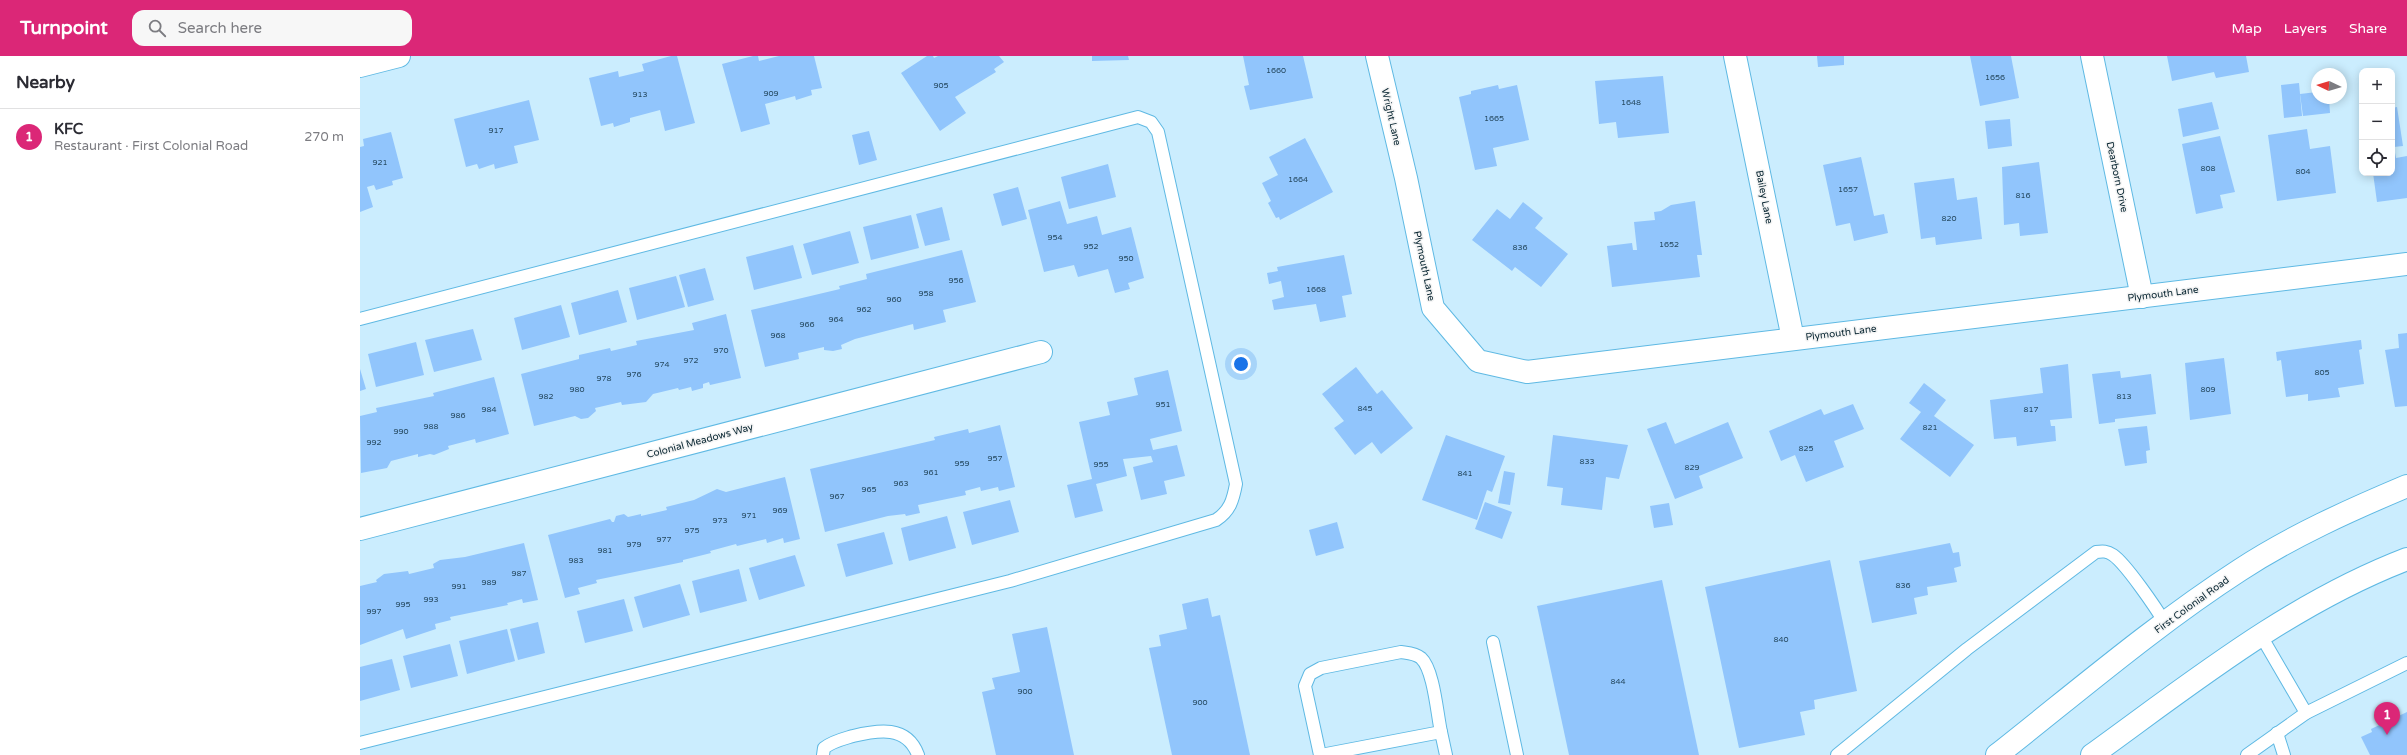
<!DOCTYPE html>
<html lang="en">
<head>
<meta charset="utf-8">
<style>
  :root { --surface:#fff; --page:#f7f7f7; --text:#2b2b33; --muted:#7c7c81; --line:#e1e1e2; --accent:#db2777 }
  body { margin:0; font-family:"Varela Round",sans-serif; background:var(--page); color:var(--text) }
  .controls { position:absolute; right:12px; top:12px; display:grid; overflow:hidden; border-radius:8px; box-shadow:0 2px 10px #0003 }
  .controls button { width:36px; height:36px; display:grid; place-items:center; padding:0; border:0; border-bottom:1px solid var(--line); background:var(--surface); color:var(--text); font:20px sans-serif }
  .compass { position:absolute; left:1951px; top:12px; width:36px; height:36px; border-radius:50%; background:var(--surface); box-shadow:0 2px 10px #0003; rotate:274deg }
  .you { position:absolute; left:881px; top:308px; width:14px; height:14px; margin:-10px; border:3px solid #fff; border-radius:50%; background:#1a73e8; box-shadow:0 0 0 6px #1a73e833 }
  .badge { display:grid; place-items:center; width:26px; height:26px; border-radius:50%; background:var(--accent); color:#fff; font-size:13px; font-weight:700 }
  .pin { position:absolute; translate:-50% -33px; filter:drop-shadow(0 1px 2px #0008) }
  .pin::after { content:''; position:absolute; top:21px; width:14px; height:12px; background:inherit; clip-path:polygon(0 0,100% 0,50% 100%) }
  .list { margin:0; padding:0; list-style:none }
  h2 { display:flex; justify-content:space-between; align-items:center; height:52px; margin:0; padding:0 16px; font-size:17px }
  h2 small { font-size:13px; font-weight:400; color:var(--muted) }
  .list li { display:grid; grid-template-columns:26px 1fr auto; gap:12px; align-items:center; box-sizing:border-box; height:56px; padding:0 16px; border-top:1px solid var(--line) }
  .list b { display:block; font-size:15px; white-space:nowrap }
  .list p { margin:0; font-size:13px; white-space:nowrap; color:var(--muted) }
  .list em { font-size:13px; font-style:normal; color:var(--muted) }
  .icon { flex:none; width:22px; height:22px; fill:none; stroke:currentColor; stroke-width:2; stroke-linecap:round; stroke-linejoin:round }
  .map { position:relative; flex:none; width:2047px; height:699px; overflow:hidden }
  header { display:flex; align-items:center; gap:24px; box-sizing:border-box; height:56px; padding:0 20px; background:var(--accent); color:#fff }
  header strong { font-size:19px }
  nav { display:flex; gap:22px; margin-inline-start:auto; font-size:14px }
  .search { width:280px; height:36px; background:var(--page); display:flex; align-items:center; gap:10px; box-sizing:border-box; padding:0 14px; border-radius:12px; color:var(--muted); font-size:15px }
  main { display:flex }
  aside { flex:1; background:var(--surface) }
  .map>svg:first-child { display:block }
  .building { fill:#91c5fc }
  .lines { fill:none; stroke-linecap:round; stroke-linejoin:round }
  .lane-casing { stroke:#5fb9e3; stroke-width:14 }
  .street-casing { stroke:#5fb9e3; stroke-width:24 }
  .secondary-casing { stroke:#5fb9e3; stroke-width:24 }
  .lane { stroke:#fff; stroke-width:12 }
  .street { stroke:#fff; stroke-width:22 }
  .secondary { stroke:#fff; stroke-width:22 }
  .labels { text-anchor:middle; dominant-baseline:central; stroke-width:3; stroke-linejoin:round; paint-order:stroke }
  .number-label { font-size:8px; fill:#264a61 }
  .street-label { font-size:10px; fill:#03212d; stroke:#f4f4f4 }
</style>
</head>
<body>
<header>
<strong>Turnpoint</strong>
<div class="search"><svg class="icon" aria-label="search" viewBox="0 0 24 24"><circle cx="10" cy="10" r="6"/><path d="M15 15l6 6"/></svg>Search here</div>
<nav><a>Map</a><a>Layers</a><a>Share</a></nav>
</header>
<main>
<aside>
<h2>Nearby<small></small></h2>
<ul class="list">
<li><span class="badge">1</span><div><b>KFC</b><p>Restaurant · First Colonial Road</p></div><em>270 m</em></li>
</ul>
</aside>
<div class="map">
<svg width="2047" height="699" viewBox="0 0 2047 699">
  <rect width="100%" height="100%" fill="#cbedfe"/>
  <g class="building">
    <path d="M311 0H317L335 67 305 75 300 54 270 62V66L254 71 253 67 241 70 229 22 258 15 259 21 284 15 282 8Z"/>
    <path d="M393 0H398L399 5 419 0H454L462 32 451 34 452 39 436 44 435 40 405 48 410 68 381 76 362 8Z"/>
    <path d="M567 0H573L574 2 578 0H639L644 6 634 13 636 16 595 41 606 57 580 75 541 17Z"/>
    <path d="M732 0H768L769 4 732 5Z"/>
    <path d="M883 0H943L953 42 890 54 884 30 889 29Z"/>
    <path d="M1457 0H1484V9L1458 11Z"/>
    <path d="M1610 0H1651L1659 42 1620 50Z"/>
    <path d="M1807 0H1886L1889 16 1856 22 1854 16 1812 25Z"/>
    <path d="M1303 20 1309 77 1258 82 1256 66 1239 68 1235 25Z"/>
    <path d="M1939 27 1942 60 1924 62 1921 29Z"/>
    <path d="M1138 29 1139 33 1157 29 1169 84 1133 92 1137 110 1115 114 1099 41 1111 38V35Z"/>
    <path d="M1957 36V42H1969L1970 57 1943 60 1940 38Z"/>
    <path d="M169 44 179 84 154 90 158 107 135 113 134 108 119 113 117 108 106 111 94 63Z"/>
    <path d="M1852 46 1859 73 1823 81 1818 53Z"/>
    <path d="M2037 51 2043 90 2034 91 2036 102 2047 100V142L2017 146 2013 117H2032V52Z"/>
    <path d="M1650 63 1652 90 1628 93 1625 65Z"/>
    <path d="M1947 73 1950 93 1970 90 1976 137 1917 145 1908 79Z"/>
    <path d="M509 75 517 104 499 109 492 79Z"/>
    <path d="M31 76 43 122 32 125 33 129 16 134 14 129 7 131 13 151 0 156V91L4 90 3 83Z"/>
    <path d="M1860 80 1875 136 1860 139 1863 152 1836 158 1822 88Z"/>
    <path d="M945 82 973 136 920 164 919 161 916 162 908 147 911 145 902 127 918 119 909 101Z"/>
    <path d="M1501 101 1514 160 1524 158 1528 177 1494 185 1490 167 1476 170 1463 109Z"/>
    <path d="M1679 106 1688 177 1660 180 1659 167 1644 169 1642 111Z"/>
    <path d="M748 108 756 141 709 153 701 121Z"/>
    <path d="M1594 122 1597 144 1617 141 1622 183 1576 189 1575 181 1561 183 1554 127Z"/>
    <path d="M658 131 667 163 642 170 633 138Z"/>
    <path d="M700 145 707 168 737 160 742 179 771 171 784 222 768 227 770 233 755 237 748 213 718 221 714 209 684 216 668 154Z"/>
    <path d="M1335 145 1342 199H1337L1340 221 1252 231 1247 190 1272 187 1273 194H1277L1274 166 1295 164 1294 156 1301 155 1311 149Z"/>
    <path d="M1163 146 1183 162 1175 172 1208 198 1181 231 1155 211 1152 215 1112 184 1137 153 1150 163Z"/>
    <path d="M582 151 590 184 565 190 556 158Z"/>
    <path d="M551 159 559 192 511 204 503 171Z"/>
    <path d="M490 175 499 207 452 219 443 188Z"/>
    <path d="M433 189 442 222 394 234 386 201Z"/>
    <path d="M602 194 616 246 583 254 586 266 554 274 553 268 495 283 481 289 482 293 473 295 464 294V291L438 297 439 303 405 311 391 254 480 233 479 230 507 223 506 218Z"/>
    <path d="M984 199 992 238 982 240 986 261 960 266 956 248 914 254 912 244 924 241 921 225 909 228 907 217 918 215 917 211Z"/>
    <path d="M345 212 354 244 328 251 319 219Z"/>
    <path d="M316 220 325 251 277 264 269 232Z"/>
    <path d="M258 234 267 266 219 279 211 247Z"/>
    <path d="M201 249 210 281 162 294 154 262Z"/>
    <path d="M366 258 381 322 350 329 349 326 343 328V332L332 335 331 331 319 334 318 332 293 338 286 346 262 349 261 346 235 352 236 355 228 362 221 363 215 360 174 370 161 318 219 303V299L250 292 251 295 277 289 276 285 334 274 332 267Z"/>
    <path d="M113 273 122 304 74 316 65 284Z"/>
    <path d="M2047 277V350L2035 351 2025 294 2039 292 2038 278Z"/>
    <path d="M2001 284 2002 293 1999 294 2004 328 1978 332 1980 341 1948 345V338L1926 341 1921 304 1917 305 1916 296Z"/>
    <path d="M56 286 64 319 16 331 8 298Z"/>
    <path d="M1864 302 1871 358 1830 364 1825 307Z"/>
    <path d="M1708 308 1712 362 1690 364 1691 370H1695L1696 385 1657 390 1656 381 1634 383 1630 344 1683 337 1680 312Z"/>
    <path d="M996 311 1017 338 1022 334 1053 372 1021 398 1012 386 995 399 974 372 984 365 962 338Z"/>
    <path d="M0 313 6 333 0 335Z"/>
    <path d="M808 314 822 375 790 383 793 394 817 389 825 420 804 425 807 438 781 444 773 411 793 406 791 400 763 403 767 420 736 428 743 455 715 462 707 429 732 423 719 366 750 359 747 346 778 339 774 322Z"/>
    <path d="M1760 315 1761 322 1791 318 1796 358 1755 363V366L1739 368 1732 318Z"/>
    <path d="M134 321 149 378 116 387 115 383 88 390 89 393 74 399 70 398 58 401V398L31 405 27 412 1 417 0 360 17 356 16 352 74 340 73 337Z"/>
    <path d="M1564 327 1586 344 1574 360 1614 389 1590 421 1540 383 1561 356 1549 347Z"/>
    <path d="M1493 348 1504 373 1474 385 1484 411 1446 426 1435 399 1421 405 1409 375 1461 353 1464 359Z"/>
    <path d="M1306 366 1315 388 1368 366 1383 402 1339 420 1343 432 1315 443 1287 373Z"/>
    <path d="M640 369 655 431 639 435 638 431 621 435 620 431 605 435 606 439 558 449 560 457 546 460 545 458 528 460 465 476 450 413 575 384 574 381 608 373 609 377Z"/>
    <path d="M1787 370 1790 394 1786 395 1787 407 1765 410 1758 373Z"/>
    <path d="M1086 379 1145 400 1132 436 1127 434 1117 464 1062 444Z"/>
    <path d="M1193 379 1268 389 1259 423 1246 421 1242 454 1201 449 1203 432 1187 430Z"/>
    <path d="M1144 415 1155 417 1150 449 1138 447Z"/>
    <path d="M425 421 440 483 424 487 423 482 407 487 406 483 377 490 376 488 350 495 351 497 323 504V506L236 524 237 527 218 532 220 538 205 542 188 479 250 463 252 466H254L256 460 264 458 268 461 281 458V460L307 454 306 451 334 444 357 433 366 436Z"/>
    <path d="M650 444 659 476 612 489 603 456Z"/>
    <path d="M1125 446 1152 456 1142 483 1115 473Z"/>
    <path d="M1309 447 1313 469 1294 472 1290 450Z"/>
    <path d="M587 460 596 492 549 505 541 472Z"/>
    <path d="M977 466 984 492 956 500 949 474Z"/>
    <path d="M524 476 533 508 486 521 477 488Z"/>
    <path d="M164 487 178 544 163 547 162 543 147 547 148 549 90 561 91 564 75 568 76 573 46 583 43 573 0 589V530L17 526 16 524 24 518 48 515 49 518 74 512 73 508 80 504 105 501Z"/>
    <path d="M1590 487 1593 497 1599 496 1601 510 1594 512 1597 526 1567 531 1568 539 1554 542 1557 558 1512 567 1499 505Z"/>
    <path d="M435 499 445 530 399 544 389 512Z"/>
    <path d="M1470 504 1497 635 1454 644 1455 653 1440 656 1445 679 1379 692 1345 531Z"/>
    <path d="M379 513 387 545 340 557 332 525Z"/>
    <path d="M1302 524 1339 699H1209L1177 550Z"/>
    <path d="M320 528 330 559 283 572 274 541Z"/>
    <path d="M848 542 852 561 860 559 890 699H812L789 592 801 590 799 579 827 573 822 548Z"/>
    <path d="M264 543 273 575 225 587 217 555Z"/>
    <path d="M178 566 185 597 158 604 150 573Z"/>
    <path d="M687 571 714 699H636L622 636 635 633 632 622 660 616 652 578Z"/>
    <path d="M147 573 155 605 107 618 99 585Z"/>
    <path d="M90 588 98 620 51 632 43 600Z"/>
    <path d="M32 603 40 634 0 645V611Z"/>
    <path d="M2047 656V699H2010L2001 681 2012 676 2011 673Z"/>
  </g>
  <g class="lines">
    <g class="lane-casing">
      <g id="lane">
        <path d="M0 263 778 61 791 66 798 76 876 428C873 444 870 455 856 464L650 525 0 687"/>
        <path d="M1900 578 1946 657"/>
        <path d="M1133 586 1157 699"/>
        <path d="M1917 677 1924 699"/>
        <path d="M463 699 464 692C473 685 483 683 493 680 518 674 547 669 558 699"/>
        <path d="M960 699 945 630 950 618 961 612 1041 596C1048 597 1055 597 1061 602 1074 614 1077 658 1081 676"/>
        <path d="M961 699 1081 676 1086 699"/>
        <path d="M1477 699 1607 593 1736 496C1743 495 1747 495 1753 499 1766 508 1796 552 1805 567"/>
        <path d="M1887 699 1946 657 2047 607"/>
      </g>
    </g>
    <g class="street-casing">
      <g id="street">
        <path d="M1017 0 1046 122 1073 252 1118 305 1167 316 2047 208"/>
        <path d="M1375 0 1433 283"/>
        <path d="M1732 0 1782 241"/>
        <path d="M0 10 39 0"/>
        <path d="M0 473 681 296"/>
      </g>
    </g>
    <g class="secondary-casing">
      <g id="secondary">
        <path d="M1637 699C1717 636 1795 569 1880 514 1932 480 1990 454 2047 430"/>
        <path d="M1732 699C1833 626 1930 548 2047 503"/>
      </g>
    </g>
    <use href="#lane" class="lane"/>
    <use href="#street" class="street"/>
    <use href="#secondary" class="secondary"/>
  </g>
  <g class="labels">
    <g class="number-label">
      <text x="916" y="14">1660</text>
      <text x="1635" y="21">1656</text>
      <text x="581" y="29">905</text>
      <text x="411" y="37">909</text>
      <text x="280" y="38">913</text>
      <text x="1271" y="46">1648</text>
      <text x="1134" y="62">1665</text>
      <text x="136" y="74">917</text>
      <text x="20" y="106">921</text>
      <text x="1848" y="112">808</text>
      <text x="1943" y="115">804</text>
      <text x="938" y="123">1664</text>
      <text x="1488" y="133">1657</text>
      <text x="1663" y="139">816</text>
      <text x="1589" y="162">820</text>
      <text x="695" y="181">954</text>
      <text x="1309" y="188">1652</text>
      <text x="731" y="190">952</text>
      <text x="1160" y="191">836</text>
      <text x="766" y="202">950</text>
      <text x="596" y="224">956</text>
      <text x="956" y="233">1668</text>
      <text x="566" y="237">958</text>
      <text x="534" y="243">960</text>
      <text x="504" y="253">962</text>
      <text x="476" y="263">964</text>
      <text x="447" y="268">966</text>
      <text x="418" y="279">968</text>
      <text x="361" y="294">970</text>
      <text x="331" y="304">972</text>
      <text x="302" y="308">974</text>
      <text x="1962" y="316">805</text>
      <text x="274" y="318">976</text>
      <text x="244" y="322">978</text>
      <text x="217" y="333">980</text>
      <text x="1848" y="333">809</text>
      <text x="186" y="340">982</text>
      <text x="1764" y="340">813</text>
      <text x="803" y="348">951</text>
      <text x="1005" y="352">845</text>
      <text x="129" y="353">984</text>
      <text x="1671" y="353">817</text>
      <text x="98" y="359">986</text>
      <text x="71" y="370">988</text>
      <text x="1570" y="371">821</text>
      <text x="41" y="375">990</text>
      <text x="14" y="386">992</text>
      <text x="1446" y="392">825</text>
      <text x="635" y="402">957</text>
      <text x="1227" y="405">833</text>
      <text x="602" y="407">959</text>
      <text x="741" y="408">955</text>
      <text x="1332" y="411">829</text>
      <text x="571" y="416">961</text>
      <text x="1105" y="417">841</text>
      <text x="541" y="427">963</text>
      <text x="509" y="433">965</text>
      <text x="477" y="440">967</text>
      <text x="420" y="454">969</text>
      <text x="389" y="459">971</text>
      <text x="360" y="464">973</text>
      <text x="332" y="474">975</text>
      <text x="304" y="483">977</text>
      <text x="274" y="488">979</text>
      <text x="245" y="494">981</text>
      <text x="216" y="504">983</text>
      <text x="159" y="517">987</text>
      <text x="129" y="526">989</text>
      <text x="1543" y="529">836</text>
      <text x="99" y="530">991</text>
      <text x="71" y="543">993</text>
      <text x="43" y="548">995</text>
      <text x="14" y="555">997</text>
      <text x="1421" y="583">840</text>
      <text x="1258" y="625">844</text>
      <text x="665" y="635">900</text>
      <text x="840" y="646">900</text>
    </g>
    <g class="street-label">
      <text transform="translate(1031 61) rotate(77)">Wright Lane</text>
      <text transform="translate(1757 121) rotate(78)">Dearborn Drive</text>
      <text transform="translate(1404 141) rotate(79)">Bailey Lane</text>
      <text transform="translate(1064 210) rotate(78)">Plymouth Lane</text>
      <text transform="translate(1803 238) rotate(-7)">Plymouth Lane</text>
      <text transform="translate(1481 277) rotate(-7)">Plymouth Lane</text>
      <text transform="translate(340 385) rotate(-15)">Colonial Meadows Way</text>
      <text transform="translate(1832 549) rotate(-36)">First Colonial Road</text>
    </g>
  </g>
</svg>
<div class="controls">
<button>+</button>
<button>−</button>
<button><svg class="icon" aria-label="locate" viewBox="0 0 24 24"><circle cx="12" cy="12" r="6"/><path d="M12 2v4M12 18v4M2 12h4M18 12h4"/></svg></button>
</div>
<svg class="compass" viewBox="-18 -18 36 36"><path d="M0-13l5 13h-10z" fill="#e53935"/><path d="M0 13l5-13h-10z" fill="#7c7c81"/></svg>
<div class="you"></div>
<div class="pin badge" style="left:2027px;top:679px">1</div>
</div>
</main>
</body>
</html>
